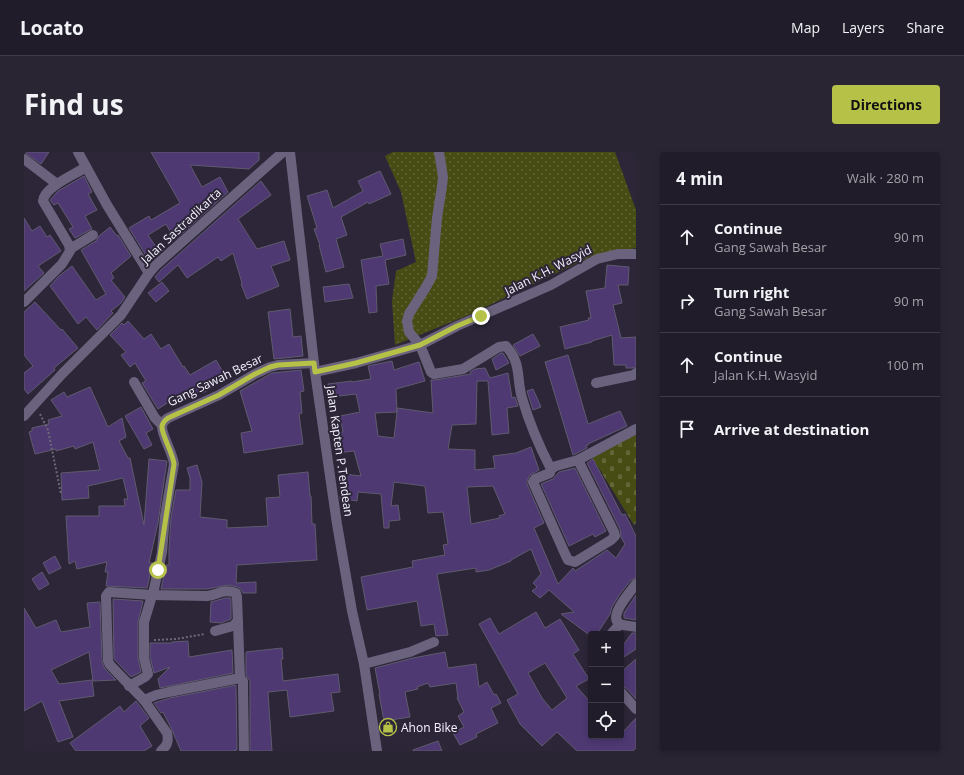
<!DOCTYPE html>
<html lang="en">
<head>
<meta charset="utf-8">
<style>
  :root { --surface:#211c2a; --page:#292532; --text:#f1f3f6; --muted:#a2a1a8; --line:#3e3a47; --accent:#b6c148 }
  body { margin:0; font-family:"Open Sans",sans-serif; background:var(--page); color:var(--text) }
  .controls { position:absolute; right:12px; bottom:12px; display:grid; overflow:hidden; border-radius:4px; box-shadow:0 2px 6px #0003 }
  .controls button { width:36px; height:36px; display:grid; place-items:center; padding:0; border:0; border-bottom:1px solid var(--line); background:var(--surface); color:var(--text); font:20px sans-serif }
  .stop { position:absolute; width:12px; height:12px; margin:-9px; border:3px solid #b6c148; border-radius:50%; background:#fff }
  .stop.end { background:#b6c148; border-color:#fff; box-shadow:0 1px 4px #0008 }
  .list { margin:0; padding:0; list-style:none }
  h2 { display:flex; justify-content:space-between; align-items:center; height:52px; margin:0; padding:0 16px; font-size:17px }
  h2 small { font-size:13px; font-weight:400; color:var(--muted) }
  .list li { display:grid; grid-template-columns:26px 1fr auto; gap:12px; align-items:center; box-sizing:border-box; height:64px; padding:0 16px; border-top:1px solid var(--line) }
  .list b { display:block; font-size:15px; white-space:nowrap }
  .list p { margin:0; font-size:13px; white-space:nowrap; color:var(--muted) }
  .list em { font-size:13px; font-style:normal; color:var(--muted) }
  .icon { flex:none; width:22px; height:22px; fill:none; stroke:currentColor; stroke-width:2; stroke-linecap:round; stroke-linejoin:round }
  .map { position:relative; flex:none; width:612px; height:599px; overflow:hidden; border-radius:4px }
  header { display:flex; align-items:center; gap:24px; box-sizing:border-box; height:56px; padding:0 20px; background:var(--surface); border-bottom:1px solid var(--line) }
  header strong { font-size:19px }
  nav { display:flex; gap:22px; margin-inline-start:auto; font-size:14px }
  .intro { display:flex; align-items:center; justify-content:space-between; box-sizing:border-box; height:96px; padding:0 24px }
  h1 { margin:0; font-size:28px }
  .button { padding:10px 18px; border-radius:4px; background:var(--accent); color:#111; font-size:14px; font-weight:700 }
  main { display:flex; gap:24px; padding:0 24px }
  aside { flex:1; background:var(--surface); border-radius:4px; box-shadow:0 2px 6px #0003 }
  .map>svg:first-child { display:block }
  .green { fill:url(#green-dots) }
  .cemetery { fill:url(#cemetery-stones) }
  .building { fill:#4e3973; stroke:#605a6f; fill-rule:evenodd }
  .lines { fill:none; stroke-linecap:round; stroke-linejoin:round }
  .path { stroke:#6e6879; stroke-width:2; stroke-dasharray:2 2; stroke-linecap:butt }
  .minor { stroke:#6b637e; stroke-width:10 }
  .route { stroke:#b6c148; stroke-width:5 }
  .labels { text-anchor:middle; dominant-baseline:central; stroke-width:4; stroke-linejoin:round; paint-order:stroke }
  .street-label { font-size:12px; fill:#f6f2ff; stroke:#2c2638 }
  .poi-label { font-size:12px; fill:#f6f2ff; stroke:#2c2638; text-anchor:start }
</style>
</head>
<body>
<header>
<strong>Locato</strong>
<nav><a>Map</a><a>Layers</a><a>Share</a></nav>
</header>
<div class="intro"><h1>Find us</h1><a class="button">Directions</a></div>
<main>
<div class="map">
<svg width="612" height="599" viewBox="0 0 612 599">
  <defs>
    <pattern id="green-dots" width="8" height="8" patternUnits="userSpaceOnUse"><rect width="8" height="8" fill="#474c15"/><path d="M2 2h.1M6 6h.1" fill="none" stroke="#626638" stroke-width="1.8" stroke-linecap="round"/></pattern>
    <pattern id="cemetery-stones" width="16" height="16" patternUnits="userSpaceOnUse"><rect width="16" height="16" fill="#474c15"/><path d="M2 7V4a2 2 0 0 1 4 0v3zM10 15v-3a2 2 0 0 1 4 0v3z" fill="#626638"/></pattern>
  </defs>
  <rect width="100%" height="100%" fill="#2c2638"/>
  <path class="green" d="M369 0H591L612 58V96L566 105 447 162 371 193 368 149 372 119 392 110 377 40 361 4Z"/>
  <path class="cemetery" d="M612 276V371L610 373 566 302Z"/>
  <g class="building">
    <path d="M0 0H25L17 12Z"/>
    <path d="M127 0H235V8L225 17 166 13 178 35 196 25 204 40 151 88 142 72 124 83 136 101 126 110 105 76 125 64 127 68 156 51Z"/>
    <path d="M356 19 367 42 345 52 344 50 317 65 323 83 312 87 320 115 302 120 295 93H296L290 77 293 76 283 44 303 38 309 56 339 39 334 29Z"/>
    <path d="M60 24 68 40 64 42 73 58 61 64 68 77 51 86 45 77 49 75 34 51 30 53 26 48 34 39Z"/>
    <path d="M237 29 247 43 214 67 233 97 260 89 266 108 247 114 255 134 223 147 217 132 218 131 209 101 197 109 194 105 163 126 154 113 135 130 131 125 137 118Z"/>
    <path d="M0 66 8 79 16 74 23 85 26 83 37 99 14 114 20 121 0 139Z"/>
    <path d="M86 75 93 84 94 83 107 104 87 121 90 126 87 128 101 145 97 151 87 159 89 161 73 178 62 165 54 172 26 134 35 124 48 114 72 148 82 142 57 98 72 89 75 84Z"/>
    <path d="M379 87 382 103 361 108 365 132 352 134 353 160 345 161 337 108 359 104 356 92Z"/>
    <path d="M583 113 605 115 604 133H594L598 151 589 153 597 186 612 185V215L608 216H602V213H590L588 183 568 189V190L541 197 536 175 565 168 564 166H567L562 139 581 136Z"/>
    <path d="M138 130 145 139 132 150 124 141Z"/>
    <path d="M325 132 329 146 301 150 299 135Z"/>
    <path d="M11 150 37 178 38 177 54 196 30 216 31 218 4 242 0 237V221L9 214 0 203V160Z"/>
    <path d="M266 157 269 185 277 184 279 204 250 207 244 160Z"/>
    <path d="M104 169 120 187 127 182 137 197 145 192 159 215 160 214 166 223 192 208 203 227 179 241 177 238 155 252 151 246 134 257 118 231 122 229 111 211 106 215 97 203 102 200 86 183 98 171 100 173Z"/>
    <path d="M509 182 516 194 496 204 489 193Z"/>
    <path d="M477 201H479L485 211 472 218 468 207Z"/>
    <path d="M544 203 564 272 596 259 603 274 564 292V293L562 294 563 296 549 303 521 210Z"/>
    <path d="M368 209 370 218 395 210 401 229 372 237 373 260V256L409 261 407 228H411L447 222 446 220 451 217 461 216 466 226 484 221 488 246 491 245 494 254 483 256 485 281 468 283 464 229H453L452 272 428 273 424 297 451 298V318L471 316 469 304 492 301 507 295 515 318 506 323 503 329V332L520 371 510 376 534 432 549 416 551 419 583 398 592 406 601 392 597 385 596 377 563 311 569 307 598 363 601 362 612 384V426L607 428 596 442 588 455 586 462 573 482H564L537 462 550 460 525 438 516 446 508 439 513 435 509 431 517 422 507 397 487 408V409L465 418 452 420V416L413 422 424 483 412 484 410 472 397 474 393 449 343 458 337 425 389 415 388 409 421 403 419 393 424 392 419 360 404 361 401 334 370 330 367 354 374 353 376 368 365 369V376H360L357 342 334 340 333 349 316 346 320 322 337 324 330 299 313 301 311 281 319 280 316 264 336 260 332 242 306 245 304 232 328 229V230L347 227 344 214ZM373 260 370 286 354 284 351 261ZM469 334 481 362 475 364 476 366 447 372 443 335Z"/>
    <path d="M277 218 280 239 276 240 278 261 275 262 279 292 220 301 217 281 228 279 216 239 248 221Z"/>
    <path d="M66 235 84 275 98 266 102 285 95 289 104 306H106L120 373 125 307 143 309 134 371 125 411H129L123 436 82 434 84 420H81L83 410 53 417 51 409 45 412 42 364H75V354H101L100 347H104L99 326 64 334 65 346 38 348 37 321 76 318 69 290 51 297 50 294 32 299V297L11 302 5 280 8 279V276L25 272 24 268 38 264 27 248 40 240 43 245Z"/>
    <path d="M509 237 517 255 509 258 503 239Z"/>
    <path d="M117 255 129 277 122 281 128 293 120 297 101 264Z"/>
    <path d="M173 313 178 330 176 365 203 368V376L244 374 242 346 256 345 254 323 284 320 286 344H287L288 372H291L293 408 213 413 212 431 232 430V441H219L217 437 214 435 204 433 183 437H137L142 413H145V398L147 365 152 338H166V326L163 316Z"/>
    <path d="M551 316 582 379 571 385 569 382 545 394 517 332 529 327 535 320Z"/>
    <path d="M31 404 37 416 25 422 19 411Z"/>
    <path d="M18 420 25 432 15 438 8 427Z"/>
    <path d="M612 443V468L600 466V461Z"/>
    <path d="M201 446H207V467L197 471 186 470 187 450Z"/>
    <path d="M89 447 119 449 114 470V506L117 520 107 525 90 507Z"/>
    <path d="M76 450 78 510 81 517 92 528 69 529 65 500 27 518 35 532 68 528 70 544 35 549 49 585 34 590 18 549 0 559V456L12 476 32 468 37 480 66 475 63 451Z"/>
    <path d="M512 460 521 476 536 467 555 498 549 502 565 527 552 534 567 551V584H597V582L612 566V596L609 599H553L533 580 518 594 496 572 483 548 494 542 455 472 466 466 475 482ZM521 511 543 546 528 558 518 546 504 521Z"/>
    <path d="M608 481H612V497L597 507V496Z"/>
    <path d="M164 489 165 505 208 498 209 521 136 536 134 527 146 515 130 521 126 505V491H148V490Z"/>
    <path d="M258 496 259 507H257L259 529 314 522 316 540 307 541 310 559 266 565 263 538 244 540 248 599H226V529L222 523V500Z"/>
    <path d="M421 500 424 516 452 512 455 535 463 530 470 543 472 542 477 551 467 556 474 571 452 582 453 585 436 593 429 581 440 575 434 564 440 560 433 546H434L432 531 406 535 404 531 393 535 394 537 381 540 386 565 360 569 355 542H356L351 516 389 506Z"/>
    <path d="M612 507V547L602 536 597 534V520Z"/>
    <path d="M212 533 213 598 208 599H157L148 578 139 560 137 561 130 551 146 546Z"/>
    <path d="M112 549 125 566 116 574 128 594 120 599H52L46 591 96 554 100 560Z"/>
    <path d="M414 589 418 599H389V598Z"/>
  </g>
  <g class="lines">
    <g class="path">
      <path d="M16 262 24 278 37 342"/>
      <path d="M130 488 152 487 181 482"/>
    </g>
    <g class="minor">
      <path d="M54 0 83 53 125 121"/>
      <path d="M266 0 291 220 313 372 328 459 340 512 353 599"/>
      <path d="M415 0 419 25 418 34 413 66 408 124 402 135 385 162 383 169 385 180 396 193 407 220 410 222 439 217 475 195 482 194C498 212 492 225 498 246 505 270 515 294 527 317"/>
      <path d="M0 7 33 32"/>
      <path d="M46 97 69 83"/>
      <path d="M0 150 38 112 46 99 45 93 19 49C20 35 50 23 62 15"/>
      <path d="M291 220 332 211 396 193 433 174 527 133 573 107 594 102H612"/>
      <path d="M110 230 131 266 138 273"/>
      <path d="M572 231 610 223 612 221"/>
      <path d="M0 264 39 221 97 163 125 121 132 113 259 0"/>
      <path d="M527 317 526 321 511 327 509 330 542 404 544 408 551 410 587 388 591 384 590 380 554 308"/>
      <path d="M527 317 532 314 554 308 612 277"/>
      <path d="M612 432C607 439 583 465 596 472 600 474 608 474 612 475"/>
      <path d="M191 479 209 474 214 469"/>
      <path d="M587 482 596 472"/>
      <path d="M340 512 386 500 410 490"/>
      <path d="M105 534 121 525 124 522 120 506V470L130 437 138 400 141 364 150 312C149 301 137 282 138 274 139 270 141 268 144 266L195 243 231 222 246 215 254 213 290 211"/>
      <path d="M597 540 612 557"/>
      <path d="M120 548 132 543 145 540 216 526 219 529V537L220 599"/>
      <path d="M137 599C143 594 145 590 143 581L120 548 86 513 84 509 82 444 85 440 128 443 183 444C194 443 199 436 212 441L213 445 216 526"/>
    </g>
  </g>
  <g class="lines">
    <path class="route" d="M134 418 150 312C149 301 137 282 138 274 139 270 141 268 144 266L195 243 231 222 246 215 254 213 290 211 291 220 332 211 396 193 433 174 457 164"/>
  </g>
  <defs>
    <g id="shop-ring" transform="scale(0.9)"><circle r="9.5" fill="#2c2638" stroke="#b6c148" stroke-width="1.5"/><path d="M-5-2.5h2.3a2.7 3.5 0 0 1 5.4 0H5L5.5 6h-11ZM-1.5-2.5h3a1.5 2.3 0 0 0-3 0Z" fill="#b6c148"/></g>
  </defs>
  <g fill-rule="evenodd">
    <use href="#shop-ring" x="364" y="575"/>
  </g>
  <g class="labels">
    <g class="street-label">
      <text transform="translate(157 74) rotate(-43)">Jalan Sastradikarta</text>
      <text transform="translate(524 118) rotate(-27)">Jalan K.H. Wasyid</text>
      <text transform="translate(191 228) rotate(-26)">Gang Sawah Besar</text>
      <text transform="translate(316 299) rotate(82)">Jalan Kapten P.Tendean</text>
    </g>
    <g class="poi-label">
      <text x="377" y="575">Ahon Bike</text>
    </g>
  </g>
</svg>
<div class="controls">
<button>+</button>
<button>−</button>
<button><svg class="icon" aria-label="locate" viewBox="0 0 24 24"><circle cx="12" cy="12" r="6"/><path d="M12 2v4M12 18v4M2 12h4M18 12h4"/></svg></button>
</div>
<div class="stop" style="left:134px;top:418px"></div>
<div class="stop end" style="left:457px;top:164px"></div>
</div>
<aside>
<h2>4 min<small>Walk · 280 m</small></h2>
<ul class="list">
<li><svg class="icon" aria-label="ahead" viewBox="0 0 24 24"><path d="M12 20V5M6 11l6-6 6 6"/></svg><div><b>Continue</b><p>Gang Sawah Besar</p></div><em>90 m</em></li>
<li><svg class="icon" aria-label="right" viewBox="0 0 24 24"><path d="M7 20v-9h11M14 6l5 5-5 5"/></svg><div><b>Turn right</b><p>Gang Sawah Besar</p></div><em>90 m</em></li>
<li><svg class="icon" aria-label="ahead" viewBox="0 0 24 24"><path d="M12 20V5M6 11l6-6 6 6"/></svg><div><b>Continue</b><p>Jalan K.H. Wasyid</p></div><em>100 m</em></li>
<li><svg class="icon" aria-label="arrive" viewBox="0 0 24 24"><path d="M6 21V4h12l-3 4 3 4H6"/></svg><div><b>Arrive at destination</b></div></li>
</ul>
</aside>
</main>
</body>
</html>
